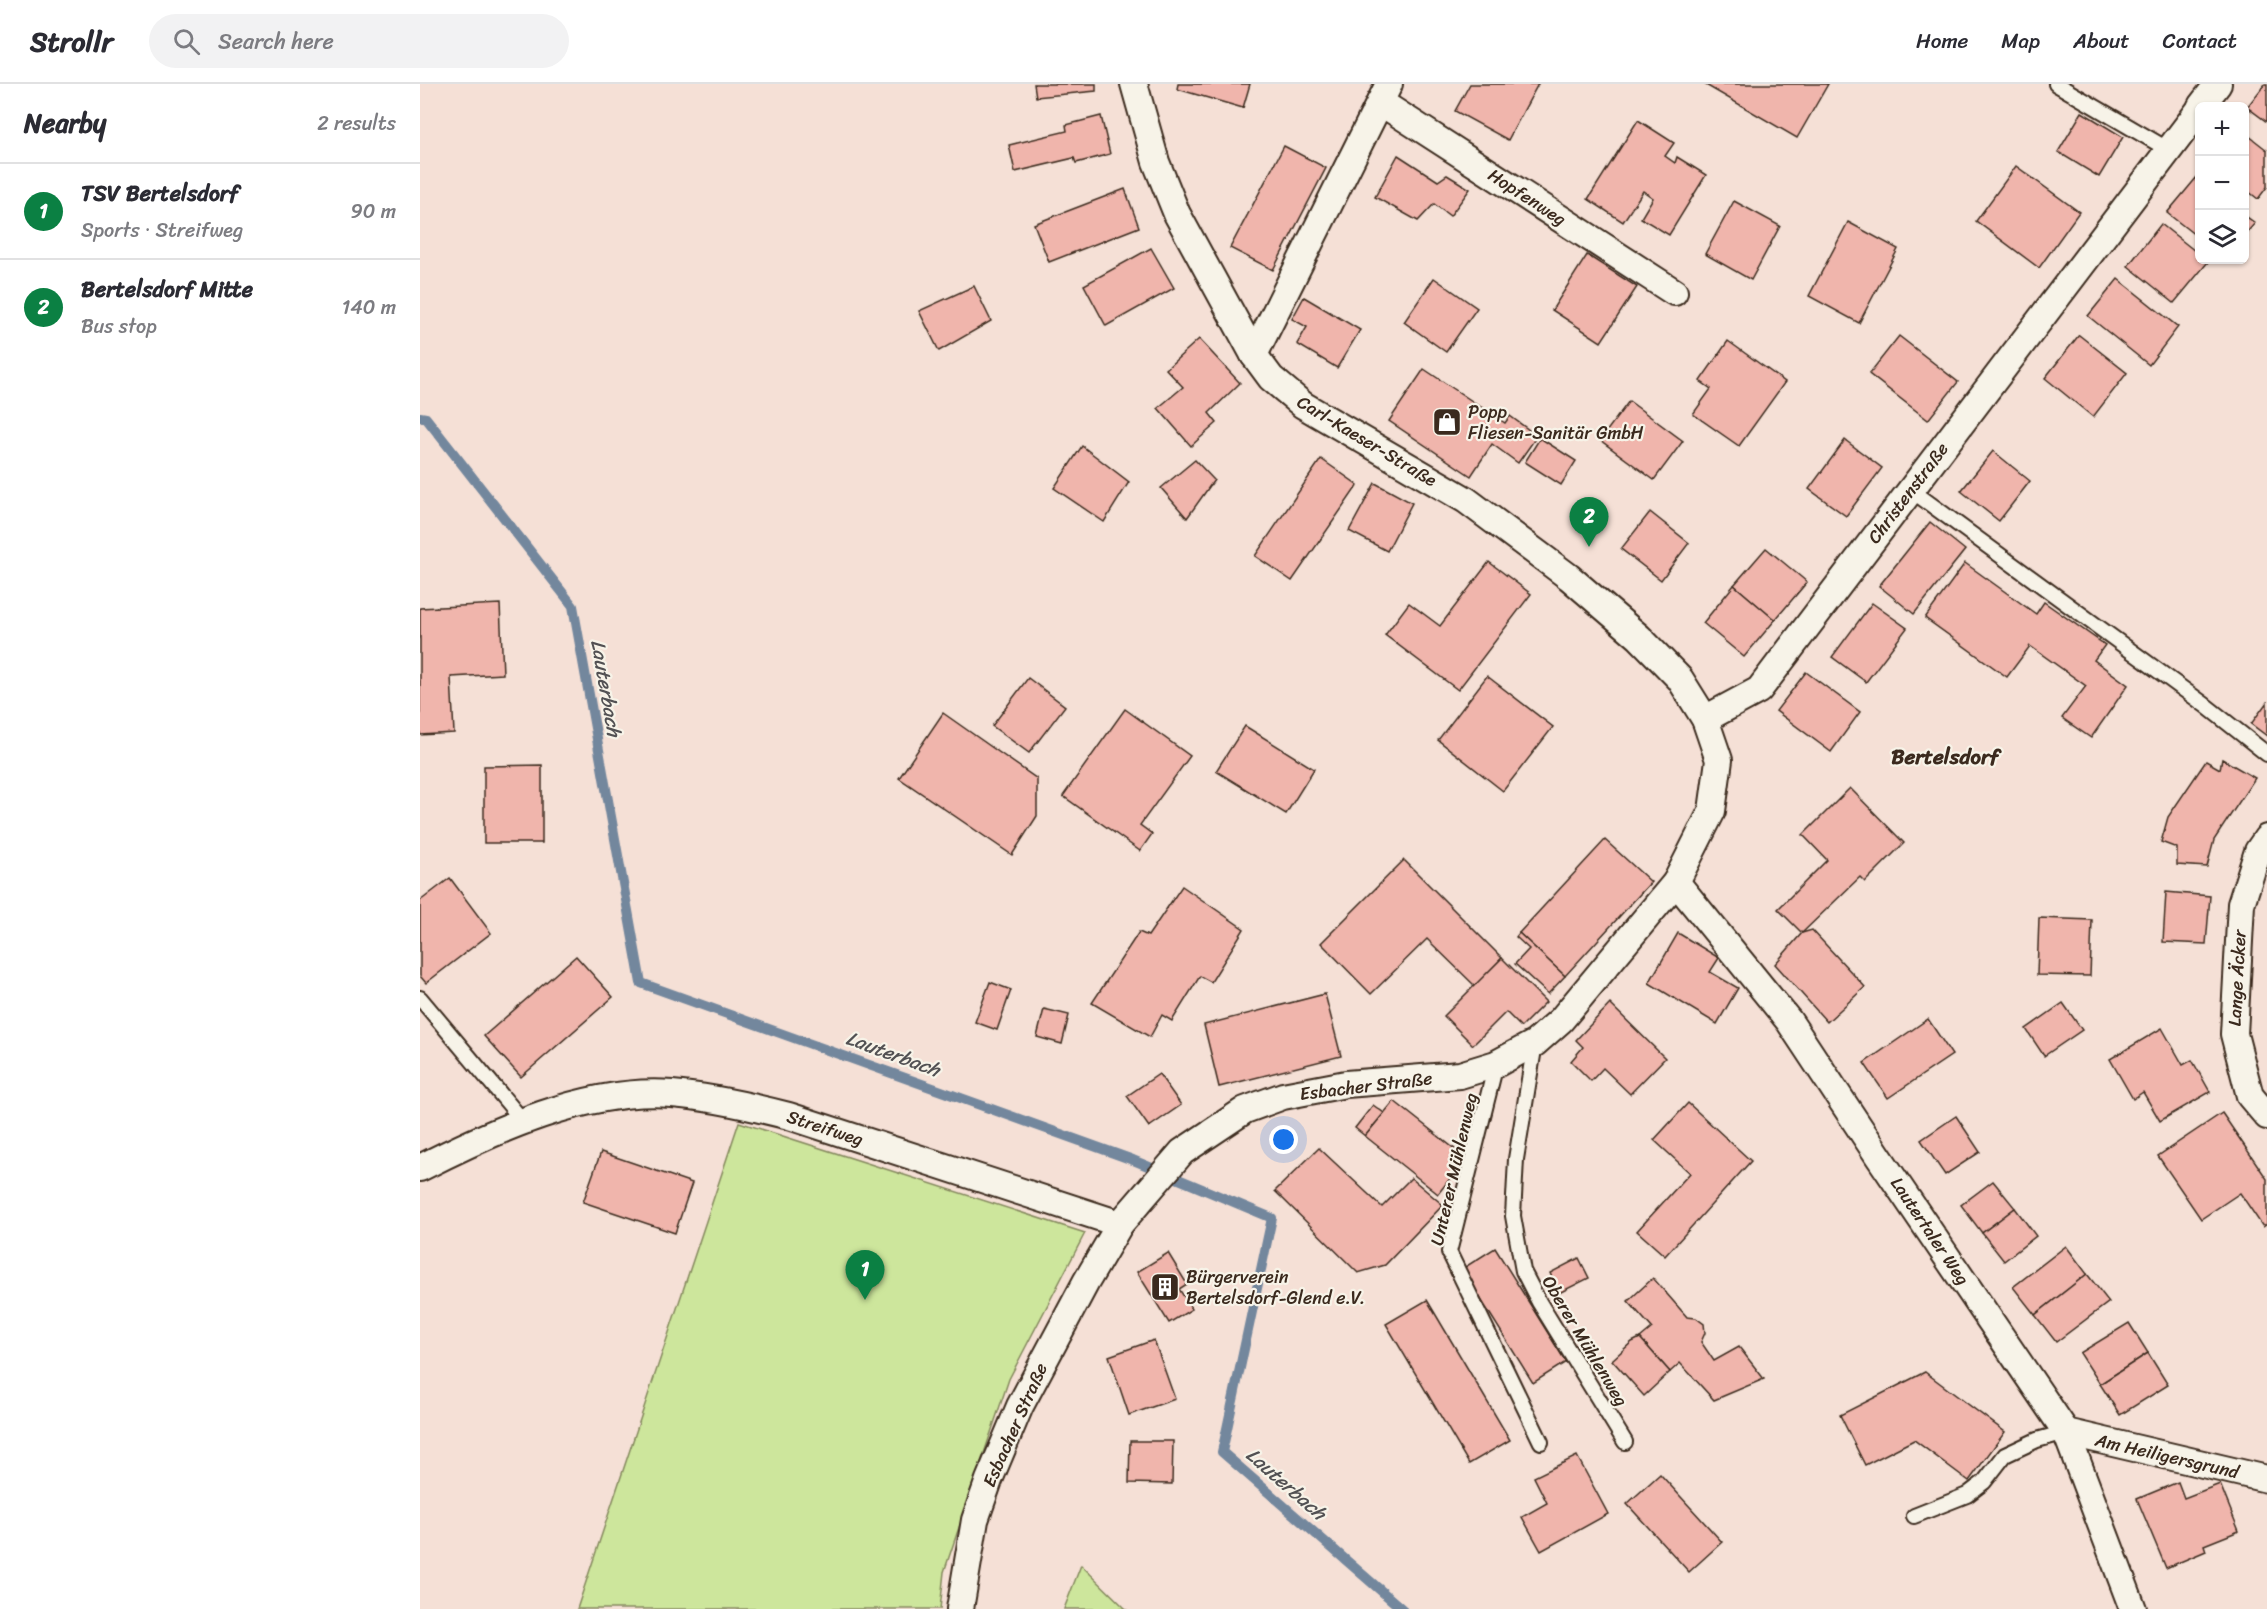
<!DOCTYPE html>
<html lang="en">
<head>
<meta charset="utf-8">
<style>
  :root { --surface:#fff; --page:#f2f2f3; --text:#2b2b33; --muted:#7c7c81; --line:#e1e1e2; --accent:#0b8043 }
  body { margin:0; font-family:Sriracha,sans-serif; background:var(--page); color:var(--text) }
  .controls { position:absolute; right:18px; top:18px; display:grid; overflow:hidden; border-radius:9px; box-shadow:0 2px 4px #0004 }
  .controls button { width:54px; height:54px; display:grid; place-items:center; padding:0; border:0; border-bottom:2px solid var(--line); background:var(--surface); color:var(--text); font:30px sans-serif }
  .you { position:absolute; left:864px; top:1056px; width:21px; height:21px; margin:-15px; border:4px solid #fff; border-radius:50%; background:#1a73e8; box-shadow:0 0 0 9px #1a73e833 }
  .badge { display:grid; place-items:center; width:39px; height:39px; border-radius:50%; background:var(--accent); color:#fff; font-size:20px; font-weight:700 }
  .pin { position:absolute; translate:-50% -50px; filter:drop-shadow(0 2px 3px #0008) }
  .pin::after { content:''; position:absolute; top:32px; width:21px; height:18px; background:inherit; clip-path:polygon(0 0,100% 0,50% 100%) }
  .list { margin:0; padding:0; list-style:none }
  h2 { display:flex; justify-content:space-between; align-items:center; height:78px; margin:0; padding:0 24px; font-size:26px }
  h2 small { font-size:20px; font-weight:400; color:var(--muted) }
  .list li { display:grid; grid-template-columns:39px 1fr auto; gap:18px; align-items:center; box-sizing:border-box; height:96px; padding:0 24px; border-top:2px solid var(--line) }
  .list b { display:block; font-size:22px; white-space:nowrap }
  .list p { margin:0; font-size:20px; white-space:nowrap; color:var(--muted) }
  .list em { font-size:20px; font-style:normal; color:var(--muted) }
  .icon { flex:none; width:33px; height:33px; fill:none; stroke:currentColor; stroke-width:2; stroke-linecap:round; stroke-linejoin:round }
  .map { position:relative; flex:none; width:1847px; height:1525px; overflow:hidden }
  header { display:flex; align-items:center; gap:36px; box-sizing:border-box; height:84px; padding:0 30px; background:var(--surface); border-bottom:2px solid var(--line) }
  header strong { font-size:28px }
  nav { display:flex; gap:33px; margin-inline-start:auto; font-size:21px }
  .search { width:420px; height:54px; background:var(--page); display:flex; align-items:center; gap:15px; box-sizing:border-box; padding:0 21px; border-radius:33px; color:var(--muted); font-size:22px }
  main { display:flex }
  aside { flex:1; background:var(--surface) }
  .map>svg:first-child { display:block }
  .green { fill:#cde69c; stroke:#84885d; stroke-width:1.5 }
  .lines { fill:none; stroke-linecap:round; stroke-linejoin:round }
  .stream { stroke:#73879d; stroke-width:10 }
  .building { fill:#f0b5ac; stroke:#3b2a1e; stroke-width:1.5 }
  .lane-casing { stroke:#3b2a1e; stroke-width:18 }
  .street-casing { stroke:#3b2a1e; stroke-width:30 }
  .lane { stroke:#f7f3e8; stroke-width:14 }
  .street { stroke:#f7f3e8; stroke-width:26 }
  .labels { text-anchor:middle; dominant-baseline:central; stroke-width:4.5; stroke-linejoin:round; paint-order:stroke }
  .street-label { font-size:18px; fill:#3b2a1e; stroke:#f7f3e8 }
  .poi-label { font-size:18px; fill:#3b2a1e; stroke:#f7f3e8; text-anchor:start }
  .water-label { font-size:20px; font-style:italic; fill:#525153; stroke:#f7f3e8 }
  .quarter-label { font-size:21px; font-weight:bold; fill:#3b2a1e; stroke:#f7f3e8 }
</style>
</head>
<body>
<header>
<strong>Strollr</strong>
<div class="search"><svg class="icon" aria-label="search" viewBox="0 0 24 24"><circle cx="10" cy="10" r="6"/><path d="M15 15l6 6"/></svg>Search here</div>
<nav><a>Home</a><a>Map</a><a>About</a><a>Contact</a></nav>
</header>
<main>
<aside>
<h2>Nearby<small>2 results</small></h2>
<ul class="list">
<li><span class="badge">1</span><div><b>TSV Bertelsdorf</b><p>Sports · Streifweg</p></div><em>90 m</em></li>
<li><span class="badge">2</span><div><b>Bertelsdorf Mitte</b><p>Bus stop</p></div><em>140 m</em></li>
</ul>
</aside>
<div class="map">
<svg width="1847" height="1525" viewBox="0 0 1847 1525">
  <rect width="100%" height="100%" fill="#f5e0d6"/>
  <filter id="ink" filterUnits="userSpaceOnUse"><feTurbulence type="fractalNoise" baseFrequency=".0167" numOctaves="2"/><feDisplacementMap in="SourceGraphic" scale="12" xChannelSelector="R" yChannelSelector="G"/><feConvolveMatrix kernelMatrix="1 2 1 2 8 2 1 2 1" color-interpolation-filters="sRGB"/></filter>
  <g filter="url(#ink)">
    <g class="green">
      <path d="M319 1038 665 1149 589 1295 524 1488 520 1525H157Z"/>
      <path d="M661 1481 706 1525H644Z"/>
    </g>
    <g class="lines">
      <path class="stream" d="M0 333 6 334 153 522 221 899 713 1076 852 1134 802 1368 982 1525"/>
    </g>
    <g class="building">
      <path d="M614 0H676V7L616 13Z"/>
      <path d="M758 0H830L823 24 757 5Z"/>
      <path d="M1050 0H1118L1088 56 1035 27Z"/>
      <path d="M1284 0H1408L1377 54Z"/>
      <path d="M1845 0H1847V38L1827 23Z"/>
      <path d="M1662 28 1703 53 1679 93 1638 68Z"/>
      <path d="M681 32 690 70 656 79 654 74 595 88 589 61 647 47 646 41Z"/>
      <path d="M1218 36 1254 59 1245 72 1255 79 1257 73 1286 91 1249 151 1221 134 1233 114 1223 107 1203 138 1168 115Z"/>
      <path d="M1824 48 1847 66V103L1838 115 1824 104Z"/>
      <path d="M864 62 906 84 853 186 810 164Z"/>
      <path d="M978 71 1018 97 1027 91 1050 105 1030 132 1014 120 998 137 955 113Z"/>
      <path d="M1596 82 1659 128 1619 184 1556 137Z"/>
      <path d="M1777 93 1780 95V155L1747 129Z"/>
      <path d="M705 105 719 143 629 178 614 140Z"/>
      <path d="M1314 117 1360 142 1331 196 1285 170Z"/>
      <path d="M1824 131 1835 139 1824 152Z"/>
      <path d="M1428 138 1478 165 1439 239 1389 212Z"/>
      <path d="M1741 140 1780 171V176L1788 178 1754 219 1708 182Z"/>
      <path d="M731 164 754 204 686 242 664 201Z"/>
      <path d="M1167 171 1217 203 1181 258 1132 226Z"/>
      <path d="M1014 194 1057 224 1026 268 984 238Z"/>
      <path d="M1698 195 1758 243 1729 281 1668 232Z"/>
      <path d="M554 202 571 237 519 267 499 227Z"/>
      <path d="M884 213 940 246 917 284 877 260 887 243 872 235Z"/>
      <path d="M1659 251 1707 289 1673 333 1625 294Z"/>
      <path d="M1479 252 1538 298 1508 336 1449 290Z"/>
      <path d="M779 255 820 299 789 329 797 339 771 362 738 324 763 303 746 285Z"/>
      <path d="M1308 257 1365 298 1319 362 1273 330 1291 305 1280 297Z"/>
      <path d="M1004 285 1085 339 1090 332 1117 352 1098 379 1072 360 1051 392 969 337Z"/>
      <path d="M1209 317 1263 357 1234 396 1180 356Z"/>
      <path d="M1120 354 1156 377 1141 401 1105 378Z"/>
      <path d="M1425 356 1462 384 1426 432 1389 405Z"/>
      <path d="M662 362 709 398 684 438 634 404Z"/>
      <path d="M1573 367 1610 397 1579 437 1541 407Z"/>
      <path d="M901 375 938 401 872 497 835 472Z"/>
      <path d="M775 376 794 396 767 434 741 404Z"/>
      <path d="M955 399 992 419 967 467 929 447Z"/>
      <path d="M1230 428 1269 459 1241 496 1201 465Z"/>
      <path d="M1510 438 1545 466 1494 530 1459 502Z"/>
      <path d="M1346 464 1387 498 1355 536 1314 501Z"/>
      <path d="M1069 478 1111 510 1038 606 965 551 989 519 1020 542Z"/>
      <path d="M1545 479 1616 530 1624 518 1685 561 1674 576 1708 601 1671 654 1642 634 1666 602 1610 562 1587 593 1505 534Z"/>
      <path d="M1314 501 1355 536 1324 573 1283 539Z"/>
      <path d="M1452 519 1487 544 1446 598 1412 573Z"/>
      <path d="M80 520 83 590 31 593 34 649 0 651V524Z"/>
      <path d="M1386 588 1440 628 1411 668 1356 627Z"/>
      <path d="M1067 592 1133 643 1083 707 1018 656Z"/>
      <path d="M608 594 645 622 609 669 572 642Z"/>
      <path d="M1847 618V652L1831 640Z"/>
      <path d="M705 625 770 672 720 741 732 750 720 767 643 712Z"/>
      <path d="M523 629 617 695V732L592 771 479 694Z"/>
      <path d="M825 642 894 685 866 730 796 687Z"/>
      <path d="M1802 675 1835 694 1794 756 1787 783 1757 781V764L1741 758 1748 733 1786 677 1800 685Z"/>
      <path d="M122 681V759H64V682Z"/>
      <path d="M1430 704 1484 759 1445 798 1440 793 1382 849 1358 825 1407 776 1383 751Z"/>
      <path d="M1185 756 1231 798 1145 892 1099 849Z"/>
      <path d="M984 776 1082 874 1055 902 1007 855 951 910 901 859Z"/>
      <path d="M30 794 71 849 6 899 0 892V817Z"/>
      <path d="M762 802 824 845 791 898 780 892 752 937 742 931 730 953 672 919 719 848 728 852Z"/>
      <path d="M1746 808 1790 812 1786 860 1743 858Z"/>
      <path d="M1619 834 1672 836 1670 892 1617 891Z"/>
      <path d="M1392 846 1445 903 1407 938 1355 880 1382 849Z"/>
      <path d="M1099 849 1145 892 1128 910 1095 880 1109 865 1096 853Z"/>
      <path d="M1258 849 1299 874 1290 888 1318 904 1297 940 1229 899Z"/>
      <path d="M156 872 193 913 101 993 64 952Z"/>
      <path d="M1082 874 1126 918 1101 943 1086 928 1053 961 1024 932Z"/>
      <path d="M570 898 591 906 577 946 555 938Z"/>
      <path d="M905 910 921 972 799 1003 784 941Z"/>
      <path d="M1643 919 1662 946 1624 972 1606 945Z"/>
      <path d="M1190 920 1245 974 1210 1010 1183 984 1171 997 1151 977 1163 963 1156 956Z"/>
      <path d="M624 925 649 931 642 960 617 953Z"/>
      <path d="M1508 935 1532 971 1468 1014 1444 979Z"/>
      <path d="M1742 944 1763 981 1772 976 1790 1008 1740 1037 1723 1008 1713 1015 1690 975Z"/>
      <path d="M739 990 761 1021 729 1043 707 1012Z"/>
      <path d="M974 1017 1046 1074 1018 1110 945 1052Z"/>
      <path d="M1268 1019 1331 1077 1245 1172 1217 1147 1270 1089 1234 1056Z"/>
      <path d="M953 1021 964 1029 945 1052 935 1044Z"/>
      <path d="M1802 1029 1847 1095V1140L1843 1143 1820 1109 1781 1135 1738 1072Z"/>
      <path d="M1536 1032 1560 1068 1525 1091 1501 1056Z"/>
      <path d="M899 1064 962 1123 991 1094 1023 1121 965 1181 938 1189 855 1107Z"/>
      <path d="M181 1068 272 1099 255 1149 163 1118Z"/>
      <path d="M1573 1097 1595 1124 1562 1149 1541 1121Z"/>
      <path d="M1595 1124 1616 1152 1584 1177 1562 1149Z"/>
      <path d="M1646 1162 1667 1190 1615 1231 1593 1203Z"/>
      <path d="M1075 1164 1146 1278 1113 1299 1042 1185Z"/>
      <path d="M748 1169 767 1200 759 1205 772 1225 749 1239 717 1188Z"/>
      <path d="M1159 1174 1169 1194 1139 1209 1130 1189Z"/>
      <path d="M1667 1190 1689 1218 1636 1258 1615 1231Z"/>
      <path d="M1233 1194 1267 1233 1276 1234 1284 1240 1285 1249 1281 1258 1294 1277 1319 1263 1344 1295 1294 1316 1260 1279 1250 1288 1220 1254 1232 1244 1208 1217Z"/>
      <path d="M1007 1216 1090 1356 1049 1380 966 1240Z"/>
      <path d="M1709 1239 1728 1269 1680 1300 1660 1269Z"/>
      <path d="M1220 1254 1250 1288 1224 1312 1192 1276 1212 1258Z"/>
      <path d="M734 1256 755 1315 709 1331 689 1272Z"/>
      <path d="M1728 1269 1748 1301 1700 1331 1680 1300Z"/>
      <path d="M1505 1288 1585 1348 1549 1397 1494 1356 1445 1381 1420 1331Z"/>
      <path d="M710 1357H753L752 1400 709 1399Z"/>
      <path d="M1157 1372 1188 1430 1121 1467 1102 1433 1127 1419 1114 1393Z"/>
      <path d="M1240 1390 1302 1458 1269 1488 1207 1420Z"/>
      <path d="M1758 1398 1764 1414 1800 1400 1819 1447 1784 1461 1786 1467 1746 1484 1717 1415Z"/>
    </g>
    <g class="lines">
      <g class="lane-casing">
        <g id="lane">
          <path d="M1636 0 1749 66"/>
          <path d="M1491 406 1785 621 1847 670"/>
          <path d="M0 914 103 1037"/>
          <path d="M1115 959 1096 1075 1093 1132 1103 1187 1119 1218 1205 1358"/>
          <path d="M1076 980 1029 1168 1121 1358"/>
          <path d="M1494 1432 1547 1411 1564 1398 1585 1371 1617 1356 1646 1348"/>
        </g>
      </g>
      <g class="street-casing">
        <g id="street">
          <path d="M960 18 1254 208"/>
          <path d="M1781 22 1798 0"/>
          <path d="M834 271 969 0"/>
          <path d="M1285 635 1339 606 1780 25"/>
          <path d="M1847 754 1838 767 1821 820 1814 950 1830 1012 1847 1032"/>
          <path d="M1256 798 1369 937 1459 1073 1646 1348 1713 1525"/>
          <path d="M0 1084C72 1047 169 1003 252 1010 291 1013 330 1022 369 1032L700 1140"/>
          <path d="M1646 1348 1847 1395"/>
          <path d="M540 1525 555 1436 569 1396 600 1322 666 1198 700 1140 762 1068 825 1026 863 1012 926 1000 1040 991 1076 980 1115 959 1141 936 1256 798 1292 727 1299 676 1285 635 1260 595 1219 553 1149 493 1046 416 883 321 851 294 834 271 757 130 736 78 714 0"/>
        </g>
      </g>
      <use href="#lane" class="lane"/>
      <use href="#street" class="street"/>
    </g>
  </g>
  <defs>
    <g id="shop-square" transform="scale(1.5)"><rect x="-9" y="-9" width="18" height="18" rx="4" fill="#3b2a1e" stroke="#f7f3e8"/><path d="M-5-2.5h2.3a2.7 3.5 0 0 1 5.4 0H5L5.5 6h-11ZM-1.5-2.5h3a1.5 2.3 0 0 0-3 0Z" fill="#fff"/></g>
    <g id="building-square" transform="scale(1.5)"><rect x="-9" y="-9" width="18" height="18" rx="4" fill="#3b2a1e" stroke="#f7f3e8"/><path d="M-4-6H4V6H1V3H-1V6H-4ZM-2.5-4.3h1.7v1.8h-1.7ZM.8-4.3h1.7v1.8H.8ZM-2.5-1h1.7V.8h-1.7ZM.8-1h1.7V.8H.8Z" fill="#fff"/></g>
  </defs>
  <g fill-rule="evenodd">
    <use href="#shop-square" x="1027" y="338"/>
    <use href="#building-square" x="745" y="1203"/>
  </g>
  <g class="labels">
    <g class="street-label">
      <text transform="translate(1107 113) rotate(33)">Hopfenweg</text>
      <text transform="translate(947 357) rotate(31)">Carl-Kaeser-Straße</text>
      <text transform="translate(1488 409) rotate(-53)">Christenstraße</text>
      <text transform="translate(1817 894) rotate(-87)">Lange Äcker</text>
      <text transform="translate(946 1002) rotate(-7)">Esbacher Straße</text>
      <text transform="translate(405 1044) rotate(18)">Streifweg</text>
      <text transform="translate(1034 1085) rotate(-77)">Unterer Mühlenweg</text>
      <text transform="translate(1510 1147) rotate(56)">Lautertaler Weg</text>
      <text transform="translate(1165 1257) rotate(59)">Oberer Mühlenweg</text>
      <text transform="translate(595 1341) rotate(-66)">Esbacher Straße</text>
      <text transform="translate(1747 1372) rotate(13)">Am Heiligersgrund</text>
    </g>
    <g class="poi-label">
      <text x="1048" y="328">Popp<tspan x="1048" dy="21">Fliesen-Sanitär GmbH</tspan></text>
      <text x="766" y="1193">Bürgerverein<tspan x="766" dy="21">Bertelsdorf-Glend e.V.</tspan></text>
    </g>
    <g class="water-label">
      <text transform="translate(186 604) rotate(80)">Lauterbach</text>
      <text transform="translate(473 970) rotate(20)">Lauterbach</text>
      <text transform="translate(866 1400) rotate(41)">Lauterbach</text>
    </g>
    <g class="quarter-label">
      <text x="1525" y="673">Bertelsdorf</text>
    </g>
  </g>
</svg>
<div class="controls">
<button>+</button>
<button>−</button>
<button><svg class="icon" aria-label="layers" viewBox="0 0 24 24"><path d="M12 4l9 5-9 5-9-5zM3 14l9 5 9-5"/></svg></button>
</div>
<div class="you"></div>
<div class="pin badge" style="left:445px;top:1216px">1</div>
<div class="pin badge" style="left:1169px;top:463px">2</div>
</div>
</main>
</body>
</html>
